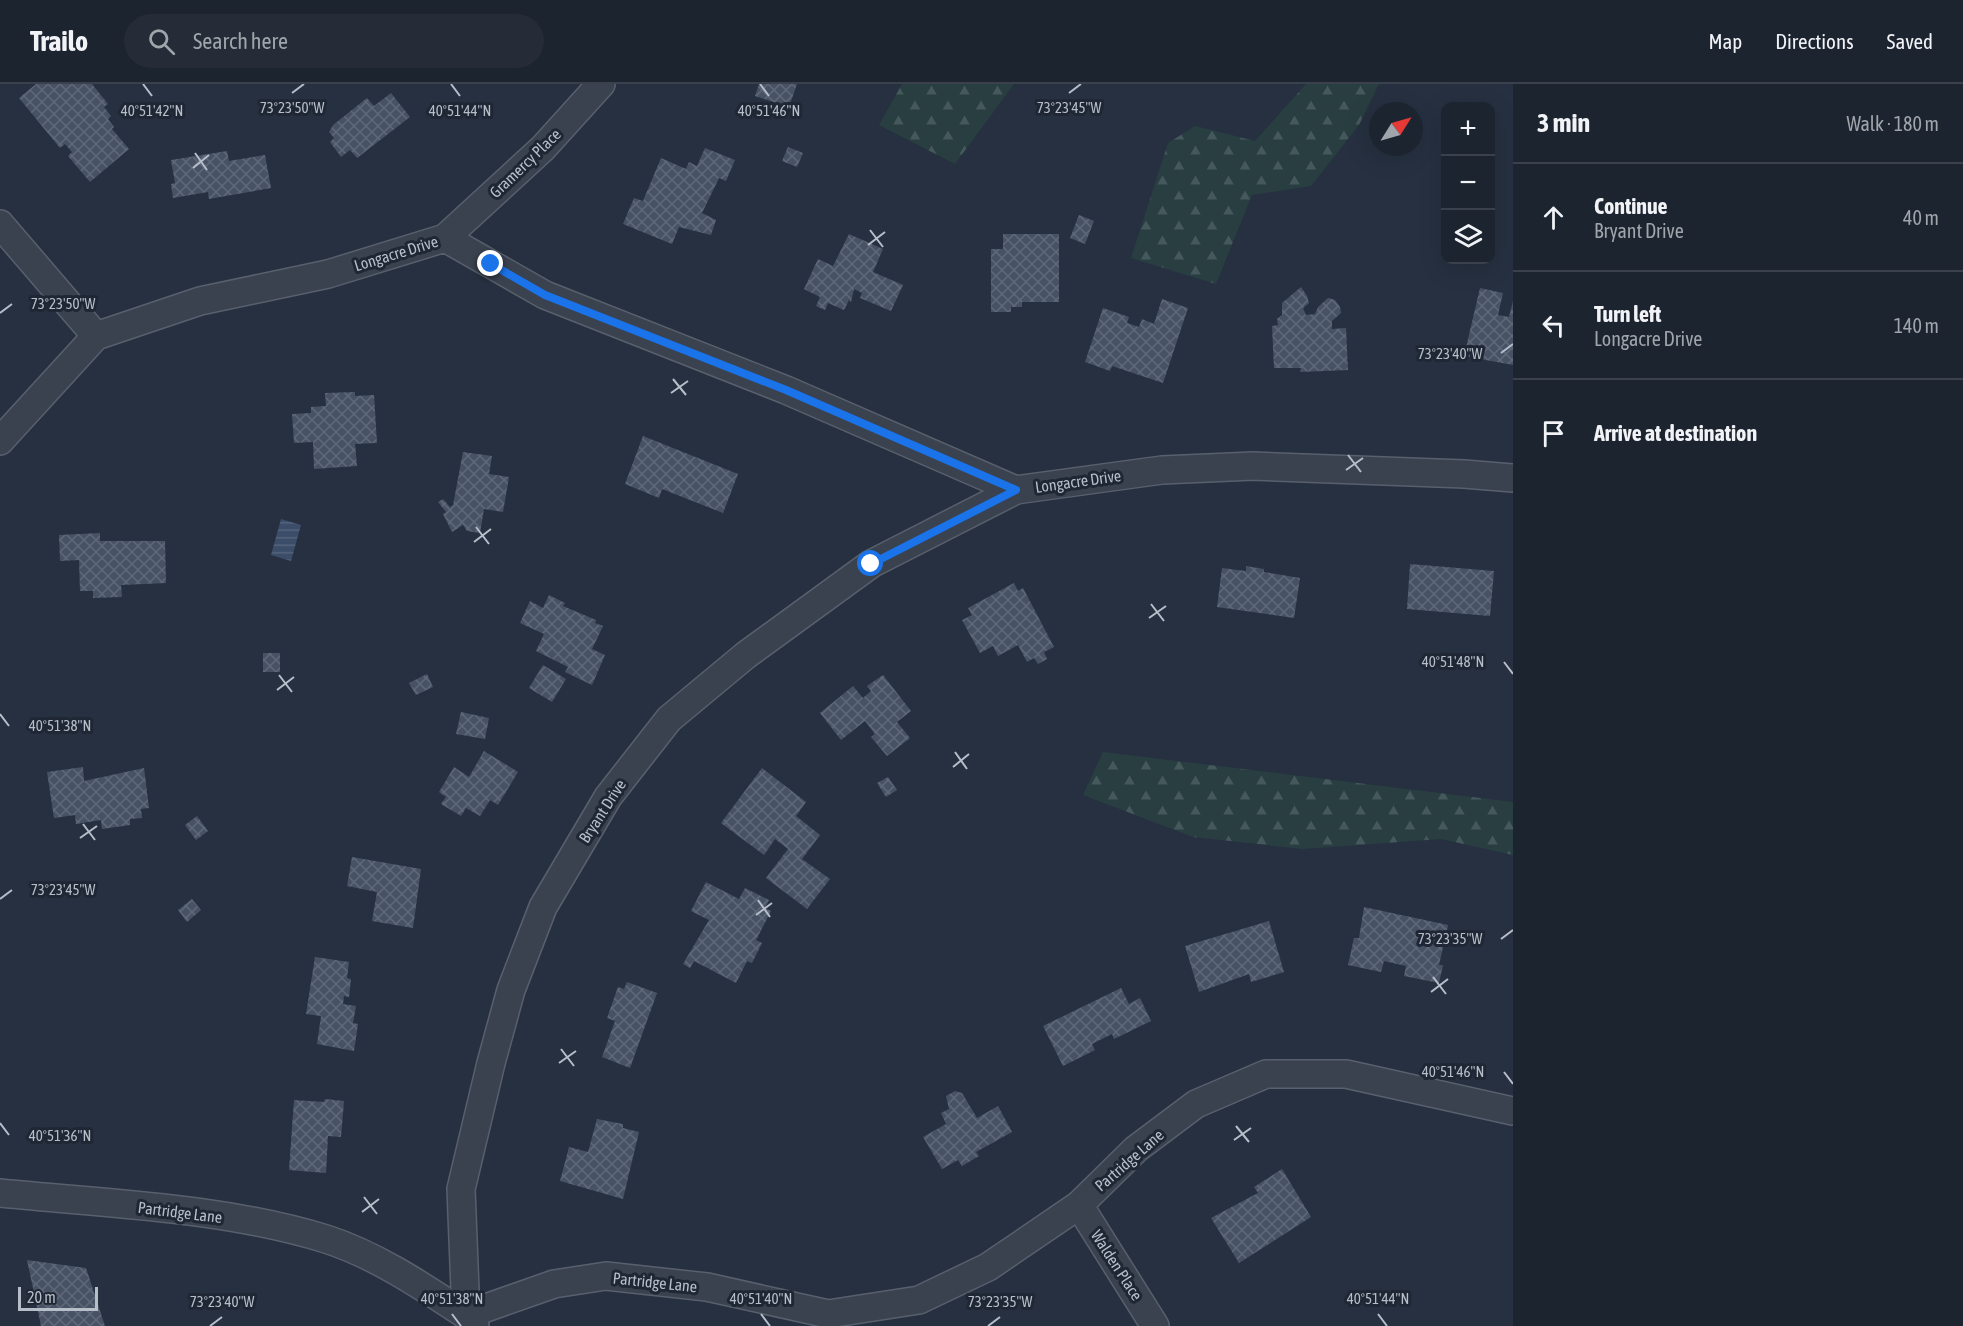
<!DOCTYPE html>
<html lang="en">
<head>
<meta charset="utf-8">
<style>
  :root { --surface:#1c2430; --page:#252c38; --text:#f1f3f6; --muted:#a0a4ab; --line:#3a414c }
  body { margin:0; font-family:"Asap Condensed",sans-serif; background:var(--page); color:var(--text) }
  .controls { position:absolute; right:18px; top:18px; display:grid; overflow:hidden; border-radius:12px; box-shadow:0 6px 24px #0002 }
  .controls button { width:54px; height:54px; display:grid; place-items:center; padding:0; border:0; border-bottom:2px solid var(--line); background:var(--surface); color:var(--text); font:30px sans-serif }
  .compass { position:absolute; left:1369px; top:18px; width:54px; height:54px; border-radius:50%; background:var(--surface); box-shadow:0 6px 24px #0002; rotate:53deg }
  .scale { position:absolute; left:18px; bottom:15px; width:80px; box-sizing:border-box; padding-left:6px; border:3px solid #b6beca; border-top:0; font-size:16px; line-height:21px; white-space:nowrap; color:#b6beca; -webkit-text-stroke:4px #1f2735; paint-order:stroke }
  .stop { position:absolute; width:18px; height:18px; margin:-14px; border:4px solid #1a73e8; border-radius:50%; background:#fff }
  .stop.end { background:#1a73e8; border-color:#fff; box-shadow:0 2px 6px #0008 }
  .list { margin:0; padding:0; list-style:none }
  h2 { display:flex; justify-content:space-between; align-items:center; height:78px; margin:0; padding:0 24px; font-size:26px }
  h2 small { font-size:20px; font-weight:400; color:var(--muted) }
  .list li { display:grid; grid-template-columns:39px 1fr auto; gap:18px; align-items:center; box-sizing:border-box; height:108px; padding:0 24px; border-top:2px solid var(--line) }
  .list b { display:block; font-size:22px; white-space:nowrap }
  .list p { margin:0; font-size:20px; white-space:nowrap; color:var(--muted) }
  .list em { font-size:20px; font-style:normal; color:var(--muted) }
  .icon { flex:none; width:33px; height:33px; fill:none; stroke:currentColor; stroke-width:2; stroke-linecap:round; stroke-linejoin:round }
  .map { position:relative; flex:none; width:1513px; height:1242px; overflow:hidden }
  header { display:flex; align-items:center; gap:36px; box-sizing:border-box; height:84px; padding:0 30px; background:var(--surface); border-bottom:2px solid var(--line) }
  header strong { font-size:28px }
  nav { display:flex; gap:33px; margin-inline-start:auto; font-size:21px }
  .search { width:420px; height:54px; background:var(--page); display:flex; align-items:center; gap:15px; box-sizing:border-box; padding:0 21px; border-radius:33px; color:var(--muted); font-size:22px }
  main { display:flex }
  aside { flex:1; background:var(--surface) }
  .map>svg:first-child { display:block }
  .forest { fill:url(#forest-firs) }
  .water { fill:url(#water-rules) }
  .building { fill:url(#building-cross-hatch) }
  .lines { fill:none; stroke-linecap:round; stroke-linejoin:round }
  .minor-casing { stroke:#58606d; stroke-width:30 }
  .minor { stroke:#3a4250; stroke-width:27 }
  .route { stroke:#1a73e8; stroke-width:8 }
  .ticks { fill:none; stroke:#b6beca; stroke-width:2 }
  .labels { text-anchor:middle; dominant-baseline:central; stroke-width:6; stroke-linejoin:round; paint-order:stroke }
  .street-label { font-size:16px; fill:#b6beca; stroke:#1f2735 }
  .ticks-label { font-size:15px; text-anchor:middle; fill:#b6beca; stroke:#1f2735; stroke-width:6; stroke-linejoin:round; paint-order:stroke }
</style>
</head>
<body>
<header>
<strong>Trailo</strong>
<div class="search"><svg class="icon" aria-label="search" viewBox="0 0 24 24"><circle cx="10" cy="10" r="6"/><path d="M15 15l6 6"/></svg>Search here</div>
<nav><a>Map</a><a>Directions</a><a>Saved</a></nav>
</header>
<main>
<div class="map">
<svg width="1513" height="1242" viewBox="0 0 1513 1242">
  <defs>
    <pattern id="forest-firs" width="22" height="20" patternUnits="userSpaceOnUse" patternTransform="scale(1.5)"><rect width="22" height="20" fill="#283e41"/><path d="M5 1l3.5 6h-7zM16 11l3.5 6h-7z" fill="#45585b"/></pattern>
    <pattern id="water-rules" width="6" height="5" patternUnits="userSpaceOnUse" patternTransform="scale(1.5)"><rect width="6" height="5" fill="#3b4d69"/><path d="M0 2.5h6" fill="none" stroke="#55657d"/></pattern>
    <pattern id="building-cross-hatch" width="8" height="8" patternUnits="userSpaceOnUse" patternTransform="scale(1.5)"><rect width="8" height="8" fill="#475264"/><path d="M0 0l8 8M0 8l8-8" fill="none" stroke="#5f6979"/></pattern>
  </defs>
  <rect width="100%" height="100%" fill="#263040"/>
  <g class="forest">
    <path d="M902 0H1014L955 80 879 41Z"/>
    <path d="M1306 0H1379L1359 41 1311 102 1252 111 1216 200 1131 174 1168 59 1195 42 1255 57Z"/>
    <path d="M1103 668 1513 718V771L1441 755 1303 765 1193 753 1083 711Z"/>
  </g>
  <path class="water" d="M281 435 301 441 291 477 271 471Z"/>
  <g class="building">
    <path d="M36 0H92L108 20 104 23 111 32 108 35 114 43 112 45 129 65 90 98 68 72 72 68 65 60 60 64 19 14Z"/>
    <path d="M759 0H797L789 23 755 12Z"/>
    <path d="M391 9 410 33 357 74 350 66 341 73 330 58 334 54 329 48 333 41 367 14 374 22Z"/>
    <path d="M788 63 803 69 797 83 782 77Z"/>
    <path d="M705 64 735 76 726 97 719 94 702 129 716 136 711 151 679 143 672 160 623 140 634 114 643 117 661 74 686 85 689 78 697 82Z"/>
    <path d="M227 67 229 77 265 71 271 104 209 115 208 108 173 114 171 100 175 99 171 76Z"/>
    <path d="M1079 131 1094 137 1085 160 1070 154Z"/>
    <path d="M849 150 883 165 873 188 903 201 891 227 860 214 862 209 854 205 851 218 849 216 844 226 828 219 825 226 816 222 820 213 804 205 818 175 833 182Z"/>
    <path d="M1003 150H1059V218H1022V223H1011V228H991V165H1003Z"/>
    <path d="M1301 203 1307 212 1309 219 1303 224 1306 231 1315 230 1318 223 1328 214 1335 216 1340 223 1341 229 1332 237V245L1346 244 1348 286 1300 288 1301 284H1274L1272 242 1278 241 1277 235 1282 231V219Z"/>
    <path d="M1480 204 1503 209 1498 231 1509 233 1513 217V281L1464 272Z"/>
    <path d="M1162 215 1188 224 1163 299 1112 282 1110 287 1085 278 1103 224 1129 233 1127 239 1139 243 1142 235 1154 240Z"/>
    <path d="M355 308V312L374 311 377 359 355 360 357 382 314 385 313 358 294 359 292 330 311 329V323L326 322 325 309Z"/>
    <path d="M643 352 738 390 723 429 662 405 659 414 625 400Z"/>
    <path d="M463 368 492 372 489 390 509 393 503 428 484 425 480 449 467 447 463 441 452 448 443 430 446 428 438 418 443 415 450 423 453 421Z"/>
    <path d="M100 449V457H165L166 499 121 501 122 513 93 514V507H80L79 476 60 477 59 451Z"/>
    <path d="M1410 480 1494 487 1490 532 1407 525Z"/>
    <path d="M1246 482 1264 485V488L1300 494 1294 534 1217 523 1222 484 1246 487Z"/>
    <path d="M1014 499 1018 507 1023 504 1054 563 1044 568 1047 575 1038 580 1034 574 1027 578 1018 561 998 572 993 562 980 569 962 536 972 531 968 524Z"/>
    <path d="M549 511 565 519 563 522 596 536 595 539 603 542 592 565 605 571 592 601 565 588 568 583 536 567 544 550 520 539 530 517 543 524Z"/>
    <rect x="263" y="569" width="17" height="19"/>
    <path d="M543 581 566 595 552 618 529 604Z"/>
    <path d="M427 590 433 603 416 611 409 599Z"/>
    <path d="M883 591 911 627 897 638 910 654 887 672 871 653 875 650 865 637 841 656 820 629 853 602 863 614 871 607 867 602Z"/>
    <path d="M461 628 489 634 485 655 456 650Z"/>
    <path d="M484 667 518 688 498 721 490 716 480 732 466 724 461 732 441 720 446 713 439 708 454 683 469 693Z"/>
    <path d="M83 683 84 697 144 684 149 724 141 725 142 734 130 735V741L102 745 101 736 76 740 75 731 54 734 47 688Z"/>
    <path d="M762 684 806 718 796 732 820 751 802 775 830 795 807 825 766 794 788 765 775 755 764 771 721 739Z"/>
    <path d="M888 693 897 706 886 713 877 699Z"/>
    <path d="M197 732 208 747 196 756 185 741Z"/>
    <path d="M352 773 421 785 413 844 372 837 377 808 347 802Z"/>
    <path d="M706 798 739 815 745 804 769 816 765 824 771 827 756 856 762 859 752 879 747 877 736 899 694 877 690 884 683 880 709 836 691 827Z"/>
    <path d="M192 815 201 826 187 838 178 826Z"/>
    <path d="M1364 823 1448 841 1439 881H1443L1439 899 1404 892 1406 882 1384 877 1381 888 1348 881 1354 854H1359Z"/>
    <path d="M1269 837 1284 888 1251 898 1249 890 1199 908 1185 862Z"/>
    <path d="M315 873 349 878 347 894 351 895 349 913 344 912 343 920 356 922 353 939 358 940 354 967 317 960 321 932 306 930Z"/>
    <path d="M627 898 657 909 630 984 602 973 615 937 607 934 618 903 624 905Z"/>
    <path d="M1121 904 1129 920 1140 914 1151 937 1114 955 1112 950 1092 960 1095 966 1063 982 1043 942Z"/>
    <path d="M955 1007 962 1009 977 1034 998 1022 1012 1048 976 1068 979 1072 962 1082 958 1076 942 1085 923 1053 946 1040 941 1029 949 1025 946 1012Z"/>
    <path d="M325 1015 344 1017 341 1053 328 1052 326 1089 289 1086 294 1016 324 1018Z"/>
    <path d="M597 1035 623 1040V1044L639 1048 623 1115 560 1097 569 1063 588 1068Z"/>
    <path d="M1282 1085 1311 1133 1239 1179 1211 1134 1258 1109 1254 1103Z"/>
    <path d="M27 1176 86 1184 105 1242H41Z"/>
  </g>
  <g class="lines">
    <g class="minor-casing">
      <g id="minor">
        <path d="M0 140 96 252"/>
        <path d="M445 154 543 64 601 0"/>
        <path d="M0 357 96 252 200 217 328 190 445 154 545 211 786 306 1016 406 1162 386 1253 382 1464 390 1513 394"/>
        <path d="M0 1109C108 1120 222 1123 326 1155 376 1171 422 1202 466 1231L554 1200 606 1192 707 1203 828 1230 919 1216 988 1183 1079 1121 1136 1065 1196 1020 1266 990H1346L1513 1027"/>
        <path d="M1079 1121 1155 1242"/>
        <path d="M475 1242 466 1231 461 1105 491 979 511 906 543 823 608 713 669 635 746 571 871 480 1016 406"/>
      </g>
    </g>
    <use href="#minor" class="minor"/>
  </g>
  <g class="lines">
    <path class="route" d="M491 180 545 211 786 306 1016 406 871 480"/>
  </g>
  <path class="ticks" d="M143 0 152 12M451 0 460 12M760 0 769 12M292 9 304 0M1069 9 1081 0M195 69 207 86M193 84 209 71M870 146 883 163M868 161 885 148M0 229 12 220M1501 269 1513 260M673 295 686 311M671 309 688 297M1348 371 1361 388M1346 386 1363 374M476 443 489 460M474 458 491 445M1151 520 1164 537M1149 534 1166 522M1504 578 1513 590M279 591 292 608M277 606 294 593M0 630 9 642M955 668 967 685M953 683 969 670M83 740 95 756M80 754 97 742M0 815 12 806M758 816 770 833M756 831 772 819M1501 855 1513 846M1433 893 1446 910M1431 908 1448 895M561 965 574 982M559 979 576 967M1504 988 1513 1000M0 1039 9 1051M1236 1042 1249 1058M1234 1056 1251 1044M364 1113 377 1130M362 1128 379 1115M452 1230 461 1242M761 1230 770 1242M1378 1230 1387 1242M210 1242 222 1233M988 1242 1000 1233"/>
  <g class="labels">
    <g class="street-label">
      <text transform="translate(525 79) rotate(-44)">Gramercy Place</text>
      <text transform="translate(396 169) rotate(-17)">Longacre Drive</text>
      <text transform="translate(1078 397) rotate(-8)">Longacre Drive</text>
      <text transform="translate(602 727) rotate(-57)">Bryant Drive</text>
      <text transform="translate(1129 1076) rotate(-41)">Partridge Lane</text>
      <text transform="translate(180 1128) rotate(7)">Partridge Lane</text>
      <text transform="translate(1117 1181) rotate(57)">Walden Place</text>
      <text transform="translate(655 1198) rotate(6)">Partridge Lane</text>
    </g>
  </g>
  <g class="ticks-label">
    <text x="292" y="29">73°23'50"W</text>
    <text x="1069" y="29">73°23'45"W</text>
    <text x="152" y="32">40°51'42"N</text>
    <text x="460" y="32">40°51'44"N</text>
    <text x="769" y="32">40°51'46"N</text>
    <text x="63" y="225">73°23'50"W</text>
    <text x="1450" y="275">73°23'40"W</text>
    <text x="1453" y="583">40°51'48"N</text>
    <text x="60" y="647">40°51'38"N</text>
    <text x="63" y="811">73°23'45"W</text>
    <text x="1450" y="860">73°23'35"W</text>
    <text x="1453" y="993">40°51'46"N</text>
    <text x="60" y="1057">40°51'36"N</text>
    <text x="452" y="1220">40°51'38"N</text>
    <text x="761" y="1220">40°51'40"N</text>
    <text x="1378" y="1220">40°51'44"N</text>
    <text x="222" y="1223">73°23'40"W</text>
    <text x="1000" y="1223">73°23'35"W</text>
  </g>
</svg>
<div class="controls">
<button>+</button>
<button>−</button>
<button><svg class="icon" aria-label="layers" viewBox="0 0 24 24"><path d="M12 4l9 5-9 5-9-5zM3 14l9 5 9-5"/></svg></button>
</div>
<svg class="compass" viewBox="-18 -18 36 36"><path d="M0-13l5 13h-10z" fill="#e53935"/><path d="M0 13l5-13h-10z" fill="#a0a4ab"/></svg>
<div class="scale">20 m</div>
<div class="stop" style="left:871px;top:480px"></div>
<div class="stop end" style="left:491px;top:180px"></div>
</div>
<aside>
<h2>3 min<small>Walk · 180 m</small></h2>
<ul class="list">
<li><svg class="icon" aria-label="ahead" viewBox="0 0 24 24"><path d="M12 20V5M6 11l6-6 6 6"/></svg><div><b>Continue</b><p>Bryant Drive</p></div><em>40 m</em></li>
<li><svg class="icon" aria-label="left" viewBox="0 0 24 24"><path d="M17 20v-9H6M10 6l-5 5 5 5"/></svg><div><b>Turn left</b><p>Longacre Drive</p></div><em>140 m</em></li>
<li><svg class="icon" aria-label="arrive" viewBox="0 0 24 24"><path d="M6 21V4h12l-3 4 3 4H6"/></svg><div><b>Arrive at destination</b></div></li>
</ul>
</aside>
</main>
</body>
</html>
